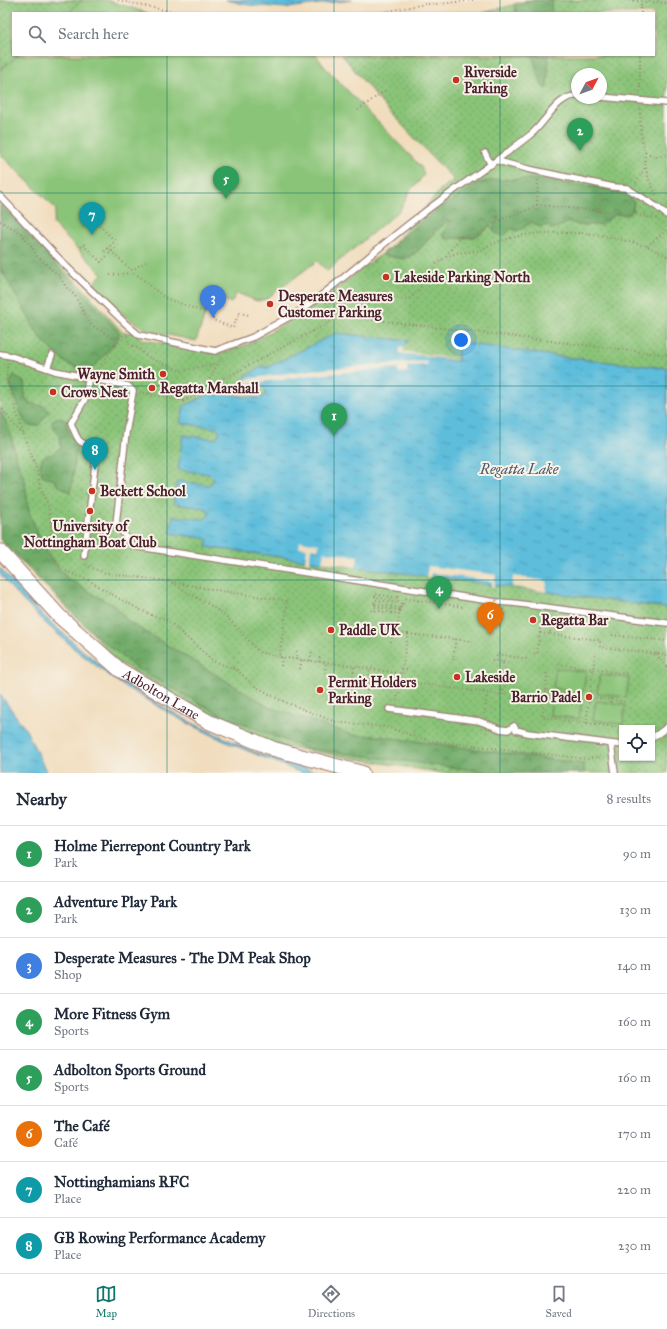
<!DOCTYPE html>
<html lang="en">
<head>
<meta charset="utf-8">
<style>
  :root { --surface:#fff; --page:#f2f2f3; --text:#1f2937; --muted:#747a83; --line:#e0e1e3; --accent:#0f766e }
  body { margin:0; font-family:"IM FELL Great Primer",serif; background:var(--page); color:var(--text) }
  .controls { position:absolute; right:12px; bottom:12px; display:grid; overflow:hidden; border-radius:0px; box-shadow:0 1px 3px #0004 }
  .controls button { width:36px; height:36px; display:grid; place-items:center; padding:0; border:0; border-bottom:1px solid var(--line); background:var(--surface); color:var(--text); font:20px sans-serif }
  .compass { position:absolute; left:571px; top:68px; width:36px; height:36px; border-radius:50%; background:var(--surface); box-shadow:0 1px 3px #0004; rotate:49deg }
  .you { position:absolute; left:461px; top:340px; width:14px; height:14px; margin:-10px; border:3px solid #fff; border-radius:50%; background:#1a73e8; box-shadow:0 0 0 6px #1a73e833 }
  .badge { display:grid; place-items:center; width:26px; height:26px; border-radius:50%; background:var(--accent); color:#fff; font-size:13px; font-weight:700 }
  .pin { position:absolute; translate:-50% -33px; filter:drop-shadow(0 1px 2px #0008) }
  .pin::after { content:''; position:absolute; top:21px; width:14px; height:12px; background:inherit; clip-path:polygon(0 0,100% 0,50% 100%) }
  .list { margin:0; padding:0; list-style:none }
  h2 { display:flex; justify-content:space-between; align-items:center; height:52px; margin:0; padding:0 16px; font-size:17px }
  h2 small { font-size:13px; font-weight:400; color:var(--muted) }
  .list li { display:grid; grid-template-columns:26px 1fr auto; gap:12px; align-items:center; box-sizing:border-box; height:56px; padding:0 16px; border-top:1px solid var(--line) }
  .list b { display:block; font-size:15px; white-space:nowrap }
  .list p { margin:0; font-size:13px; white-space:nowrap; color:var(--muted) }
  .list em { font-size:13px; font-style:normal; color:var(--muted) }
  .icon { flex:none; width:22px; height:22px; fill:none; stroke:currentColor; stroke-width:2; stroke-linecap:round; stroke-linejoin:round }
  .map { position:relative; flex:none; width:667px; height:773px; overflow:hidden }
  .search { position:absolute; background:var(--surface); box-shadow:0 1px 3px #0004; left:12px; right:12px; top:12px; height:44px; display:flex; align-items:center; gap:10px; box-sizing:border-box; padding:0 14px; border-radius:0px; color:var(--muted); font-size:15px }
  .sheet { height:500px; background:var(--surface) }
  nav { display:flex; justify-content:space-around; align-items:center; box-sizing:border-box; height:56px; border-top:1px solid var(--line); background:var(--surface); font-size:11px; color:var(--muted) }
  nav a { display:grid; justify-items:center; gap:2px }
  nav .on { color:var(--accent) }
  .map>svg:first-child { display:block }
  .grass { fill:url(#grass-dots); stroke:#6a7252; fill-rule:evenodd }
  .forest { fill:url(#forest-crowns); stroke:#5c644a }
  .pitch { fill:#8ac478; stroke:#6a7252 }
  .water { fill:url(#water-ripples); stroke:#546e83 }
  .pier { fill:#f1ddbd }
  .lines { fill:none; stroke-linecap:round; stroke-linejoin:round }
  .service-casing { stroke:#9e7e74; stroke-width:8 }
  .tertiary-casing { stroke:#9e7e74; stroke-width:16 }
  .path { stroke:#9e7e74; stroke-width:2; stroke-dasharray:1 3; stroke-linecap:butt }
  .service { stroke:#fff; stroke-width:5.5 }
  .tertiary { stroke:#fff; stroke-width:14 }
  .path-bridge { stroke:#9e7e74; stroke-width:2; stroke-dasharray:1 3; stroke-linecap:butt }
  .grid { fill:none; stroke:#0f766e; stroke-width:1; stroke-opacity:0.55 }
  .poi-dot { fill:#c8321e; stroke:#f7f3e8; stroke-width:1.5 }
  .labels { text-anchor:middle; dominant-baseline:central; stroke-width:4; stroke-linejoin:round; paint-order:stroke }
  .poi-label { font-size:14px; font-weight:bold; fill:#4a1f2b; stroke:#f7f3e8; text-anchor:start }
  .street-label { font-size:14px; fill:#4a1f2b; stroke:#f7f3e8 }
  .water-label { font-size:15px; font-style:italic; fill:#515669; stroke:#f7f3e8 }
</style>
</head>
<body>
<div class="map">
<svg width="667" height="773" viewBox="0 0 667 773">
  <defs>
    <pattern id="grass-dots" width="8" height="8" patternUnits="userSpaceOnUse"><rect width="8" height="8" fill="#8ac478"/><path d="M2 2h.1M6 6h.1" fill="none" stroke="#739f63" stroke-width="1.8" stroke-linecap="round"/></pattern>
    <pattern id="forest-crowns" width="20" height="18" patternUnits="userSpaceOnUse"><rect width="20" height="18" fill="#6faa68"/><path d="M2 6a3 3 0 1 1 6 0M12 15a3 3 0 1 1 6 0" fill="none" stroke="#5d8a56"/></pattern>
    <pattern id="water-ripples" width="26" height="14" patternUnits="userSpaceOnUse"><rect width="26" height="14" fill="#5dbddb"/><path d="M2 4q2-2 4 0t4 0M15 11q2-2 4 0t4 0" fill="none" stroke="#4f99b2"/></pattern>
  </defs>
  <rect width="100%" height="100%" fill="#f7f3e8"/>
  <filter id="ink" filterUnits="userSpaceOnUse"><feTurbulence type="fractalNoise" baseFrequency=".025" numOctaves="2"/><feDisplacementMap in="SourceGraphic" scale="8" xChannelSelector="R" yChannelSelector="G"/><feConvolveMatrix kernelMatrix="1 2 1 2 8 2 1 2 1" color-interpolation-filters="sRGB"/></filter>
  <filter id="wash" filterUnits="userSpaceOnUse"><feTurbulence type="fractalNoise" baseFrequency=".012" numOctaves="4" result="noise"/><feDisplacementMap in="SourceGraphic" scale="16" xChannelSelector="R" yChannelSelector="G"/><feGaussianBlur stdDeviation="0.9" result="paint"/><feColorMatrix in="noise" values="0 0 0 0 0 0 0 0 0 0 0 0 0 0 0 0 0 1.4 0 .05"/><feComposite in="paint" operator="in"/></filter>
  <g filter="url(#wash)">
    <rect width="100%" height="100%" fill="#f1ddbd"/>
    <g class="grass">
      <path d="M0 0H83L76 5 69 13H13V55H19L0 70Z"/>
      <path d="M525 0H667V773H441L258 742 114 660 0 519V201L89 295 123 333 132 332 145 340 220 354 251 343 313 307 393 245 442 188 454 180 385 107 342 55H654V13H483L524 2ZM577 74H601V98H577ZM622 728H652V758H622Z"/>
    </g>
    <g class="forest">
      <path d="M533 0H552L551 13H517L514 4Z"/>
      <path d="M532 55H549L547 89 542 86Z"/>
      <path d="M534 179 616 190 628 196 634 203 632 211 627 215 616 214 600 225H579L569 222 553 229 546 225 540 227 531 222 522 229 516 231 512 228 504 236 495 233 492 228 499 217 495 219 487 228 475 237 446 239 443 236 445 230 452 220C436 225 429 242 416 252 413 254 409 257 405 259L382 255 426 217 479 183 494 180Z"/>
      <path d="M0 205 120 333 116 341 94 367 83 370 66 363 41 339 0 268Z"/>
      <path d="M14 375 24 382 25 397 31 404 44 406 49 412 39 425 30 426 24 421 10 383Z"/>
      <path d="M0 411 4 418 11 434 16 458 25 481 29 512 46 552 67 578 98 597 114 605 129 622 271 708 353 735 378 736 584 764V773H496L304 748 219 714 136 668 86 627 0 540Z"/>
      <path d="M59 417 65 420 69 433 77 443 71 492 57 485 54 480 42 475 40 465 43 457 52 454 61 447 60 438 52 423 54 419Z"/>
    </g>
    <g class="pitch">
      <path d="M83 0H106L148 13H69L76 5Z"/>
      <path d="M19 55H316L324 66 421 167 424 174 418 183 411 189 400 210 327 271 317 261 266 299 257 301 237 293 231 303 212 295 196 341 146 330 112 307 91 286 102 274 53 224 56 209 0 154V70Z"/>
      <path d="M556 668 586 672 583 692 553 688Z"/>
      <path d="M600 675 629 678 626 697 597 693Z"/>
      <path d="M552 695 582 699 579 719 550 715Z"/>
      <path d="M596 701 625 705 623 724 593 720Z"/>
    </g>
    <g class="water">
      <path d="M226 0H352L287 8 248 5Z"/>
      <path d="M336 333 409 341 398 352 458 361V342L570 358 667 368V608L206 547 208 539 170 533 173 516 203 519 206 518 209 515V511L205 508 173 504 177 481 208 485 211 484 213 481V477L210 474 178 470 183 435 214 439 220 434 219 430 216 428 180 423 184 406 214 392 256 398 263 397 266 394 263 387 245 385 246 376 262 366 268 367Z"/>
      <path d="M0 568 40 613 83 651 119 679 146 697 190 722 257 753 319 773H302L226 742 178 718 122 685 77 651 43 621 13 590 0 574Z"/>
      <path d="M0 694 26 730 47 773H0Z"/>
    </g>
    <g class="pier">
      <path d="M400 347 405 348 402 351 456 359V360L399 353Z"/>
      <path d="M427 361V365L407 366V372L399 373 397 368 312 375 246 384V379L313 370Z"/>
      <path d="M243 385 260 386 264 390 263 395 259 397 214 392 216 390 256 396H262L264 393 262 389 244 387Z"/>
      <path d="M300 541 319 544 318 549 311 548 309 563 305 562 307 548 299 547Z"/>
      <path d="M324 552 358 556 356 567 322 562Z"/>
      <path d="M428 566 496 575 494 587H492V581L431 573 430 578H426Z"/>
      <path d="M513 576 547 581 546 592 512 587Z"/>
    </g>
  </g>
  <g filter="url(#ink)">
    <g class="lines">
      <g class="service-casing">
        <g id="service">
          <path d="M601 97 667 103"/>
          <path d="M485 153 491 165"/>
          <path d="M498 161 528 169 613 187 627 188 657 207 667 215"/>
          <path d="M0 196 67 267 125 323 139 335 215 351 253 337 300 311 311 303C349 275 384 242 422 214 457 187 495 163 530 135 544 125 558 94 577 96"/>
          <path d="M0 354 11 356 55 371 128 386 133 391 126 433 116 524 133 546 496 602 513 603 667 623"/>
          <path d="M47 368 52 355"/>
          <path d="M84 556 97 448C78 443 78 442 71 423L85 399 88 381 90 378"/>
          <path d="M389 709 479 721 500 729 508 730 514 726 516 730 528 733 622 745"/>
          <path d="M652 737 658 734 667 727"/>
          <path d="M611 744 615 773"/>
        </g>
      </g>
      <g class="tertiary-casing">
        <g id="tertiary">
          <path id="s1" d="M0 551 59 616 120 670 209 722 274 749 362 773"/>
        </g>
      </g>
      <g class="path">
        <path d="M118 0 177 13"/>
        <path d="M625 0 667 3"/>
        <path d="M377 13 426 4H440L473 0"/>
        <path d="M641 13V2"/>
        <path d="M640 55V92"/>
        <path d="M640 109 641 135 645 152 656 157 667 154"/>
        <path d="M358 110 387 89"/>
        <path d="M645 152C644 167 649 183 657 196"/>
        <path d="M636 183 645 167"/>
        <path d="M537 205 538 178"/>
        <path d="M599 212 601 193"/>
        <path d="M91 217 115 241 104 252"/>
        <path d="M0 221 21 233 32 247 37 256 60 277 66 287 75 296 90 324 119 342"/>
        <path d="M83 245 101 262 120 243"/>
        <path d="M647 246 667 230"/>
        <path d="M81 247 85 244"/>
        <path d="M108 248 131 270 146 262"/>
        <path d="M446 256 457 241 463 236 479 235 505 217 519 214 537 205 632 214 658 219"/>
        <path d="M110 275 133 273 139 276 165 298 201 311"/>
        <path d="M326 302 350 297 409 299 419 290 437 263 446 257 456 253 478 251 500 241 519 236 540 233H582L601 235 647 246 667 256"/>
        <path d="M213 318V320L233 328 239 313 250 315"/>
        <path d="M127 336 129 344 139 349 148 357 181 371 217 363"/>
        <path d="M8 363 6 378 24 436"/>
        <path d="M96 371 125 333"/>
        <path d="M208 383C213 374 215 365 223 358"/>
        <path d="M140 392 184 401 203 392 208 384 229 376 339 317H350L667 355"/>
        <path d="M0 406 12 423 24 436 34 461 40 485 49 508 51 530 50 552 54 560 66 571 88 580 125 602 153 616 166 619 213 661 237 670 255 686 280 700 336 722 386 727 426 740 587 759 599 757 606 760"/>
        <path d="M86 564 90 567 105 573 167 581 216 590 288 601 279 657 354 666 401 674"/>
        <path d="M169 581 223 613 259 652 279 657"/>
        <path d="M374 603 375 600 398 603V601L375 597V594L398 598 399 597 397 596"/>
        <path d="M375 604 400 608 397 634"/>
        <path d="M375 604 374 607 399 610 398 611"/>
        <path d="M401 608 402 600"/>
        <path d="M371 610 400 614"/>
        <path d="M488 612 507 615"/>
        <path d="M375 631 408 634 397 701"/>
        <path d="M540 633 550 634V618"/>
        <path d="M408 634 472 641"/>
        <path d="M550 634 600 640V647L667 655"/>
        <path d="M612 635 667 641"/>
        <path d="M391 642 393 633"/>
        <path d="M534 653 537 654 541 622H538"/>
        <path d="M656 654 667 667"/>
        <path d="M296 660 297 649"/>
        <path d="M453 660 456 637"/>
        <path d="M310 661 312 651"/>
        <path d="M492 661H496L497 654 527 659"/>
        <path d="M319 662 320 654"/>
        <path d="M503 662 509 663"/>
        <path d="M558 664 629 674"/>
        <path d="M281 666 282 657"/>
        <path d="M300 669 302 660"/>
        <path d="M402 669 409 670"/>
        <path d="M325 673 326 663"/>
        <path d="M547 673 546 691 626 702"/>
        <path d="M353 676 354 666"/>
        <path d="M400 681 503 695 506 671 503 668V662L496 661"/>
        <path d="M546 691 542 717 623 728"/>
        <path d="M568 697 569 690"/>
        <path d="M610 703 612 695"/>
        <path d="M365 707 370 669"/>
        <path d="M484 714 487 694"/>
        <path d="M586 723 595 655"/>
      </g>
      <use href="#service" class="service"/>
      <use href="#tertiary" class="tertiary"/>
      <g class="path-bridge">
        <path d="M400 608V605L403 606 404 598 463 607"/>
        <path d="M494 613 497 597"/>
        <path d="M502 614 503 609"/>
      </g>
    </g>
  </g>
  <path class="grid" d="M167 0V13M334 0V13M500 0V13M167 55V773M334 55V773M500 55V773M0 193H667M0 386H667M0 580H667"/>
  <g class="poi-dot">
    <circle cx="456" cy="80" r="4"/>
    <circle cx="386" cy="277" r="4"/>
    <circle cx="270" cy="304" r="4"/>
    <circle cx="163" cy="374" r="4"/>
    <circle cx="152" cy="388" r="4"/>
    <circle cx="53" cy="392" r="4"/>
    <circle cx="92" cy="491" r="4"/>
    <circle cx="90" cy="511" r="4"/>
    <circle cx="533" cy="620" r="4"/>
    <circle cx="331" cy="630" r="4"/>
    <circle cx="457" cy="677" r="4"/>
    <circle cx="320" cy="690" r="4"/>
    <circle cx="589" cy="697" r="4"/>
  </g>
  <g class="labels">
    <g class="poi-label">
      <text x="464" y="72">Riverside<tspan x="464" dy="16">Parking</tspan></text>
      <text x="394" y="277">Lakeside Parking North</text>
      <text x="278" y="296">Desperate Measures<tspan x="278" dy="16">Customer Parking</tspan></text>
      <text x="155" y="374" text-anchor="end">Wayne Smith</text>
      <text x="160" y="388">Regatta Marshall</text>
      <text x="61" y="392">Crows Nest</text>
      <text x="100" y="491">Beckett School</text>
      <text x="90" y="526" text-anchor="middle">University of<tspan x="90" dy="16">Nottingham Boat Club</tspan></text>
      <text x="541" y="620">Regatta Bar</text>
      <text x="339" y="630">Paddle UK</text>
      <text x="465" y="677">Lakeside</text>
      <text x="328" y="682">Permit Holders<tspan x="328" dy="16">Parking</tspan></text>
      <text x="581" y="697" text-anchor="end">Barrio Padel</text>
    </g>
    <g class="street-label">
      <text stroke="none"><textPath href="#s1" startOffset="217">Adbolton Lane</textPath></text>
    </g>
    <g class="water-label">
      <text x="519" y="469">Regatta Lake</text>
    </g>
  </g>
</svg>
<div class="controls">
<button><svg class="icon" aria-label="locate" viewBox="0 0 24 24"><circle cx="12" cy="12" r="6"/><path d="M12 2v4M12 18v4M2 12h4M18 12h4"/></svg></button>
</div>
<svg class="compass" viewBox="-18 -18 36 36"><path d="M0-13l5 13h-10z" fill="#e53935"/><path d="M0 13l5-13h-10z" fill="#747a83"/></svg>
<div class="you"></div>
<div class="pin badge" style="left:334px;top:436px;background:#2e9e5b">1</div>
<div class="pin badge" style="left:580px;top:151px;background:#2e9e5b">2</div>
<div class="pin badge" style="left:213px;top:318px;background:#3f7fe0">3</div>
<div class="pin badge" style="left:439px;top:609px;background:#2e9e5b">4</div>
<div class="pin badge" style="left:226px;top:199px;background:#2e9e5b">5</div>
<div class="pin badge" style="left:490px;top:635px;background:#e8710a">6</div>
<div class="pin badge" style="left:92px;top:235px;background:#0f9aa8">7</div>
<div class="pin badge" style="left:95px;top:470px;background:#0f9aa8">8</div>
<div class="search"><svg class="icon" aria-label="search" viewBox="0 0 24 24"><circle cx="10" cy="10" r="6"/><path d="M15 15l6 6"/></svg>Search here</div>
</div>
<section class="sheet">
<h2>Nearby<small>8 results</small></h2>
<ul class="list">
<li><span class="badge" style="background:#2e9e5b">1</span><div><b>Holme Pierrepont Country Park</b><p>Park</p></div><em>90 m</em></li>
<li><span class="badge" style="background:#2e9e5b">2</span><div><b>Adventure Play Park</b><p>Park</p></div><em>130 m</em></li>
<li><span class="badge" style="background:#3f7fe0">3</span><div><b>Desperate Measures - The DM Peak Shop</b><p>Shop</p></div><em>140 m</em></li>
<li><span class="badge" style="background:#2e9e5b">4</span><div><b>More Fitness Gym</b><p>Sports</p></div><em>160 m</em></li>
<li><span class="badge" style="background:#2e9e5b">5</span><div><b>Adbolton Sports Ground</b><p>Sports</p></div><em>160 m</em></li>
<li><span class="badge" style="background:#e8710a">6</span><div><b>The Café</b><p>Café</p></div><em>170 m</em></li>
<li><span class="badge" style="background:#0f9aa8">7</span><div><b>Nottinghamians RFC</b><p>Place</p></div><em>220 m</em></li>
<li><span class="badge" style="background:#0f9aa8">8</span><div><b>GB Rowing Performance Academy</b><p>Place</p></div><em>230 m</em></li>
</ul>
</section>
<nav>
<a class="on"><svg class="icon" aria-label="map" viewBox="0 0 24 24"><path d="M3 6l6-2 6 2 6-2v14l-6 2-6-2-6 2zM9 4v14M15 6v14"/></svg>Map</a>
<a><svg class="icon" aria-label="directions" viewBox="0 0 24 24"><path d="M12 3l9 9-9 9-9-9zM9 14v-3h6M13 9l2 2-2 2"/></svg>Directions</a>
<a><svg class="icon" aria-label="saved" viewBox="0 0 24 24"><path d="M7 4h10v16l-5-4-5 4z"/></svg>Saved</a>
</nav>
</body>
</html>
